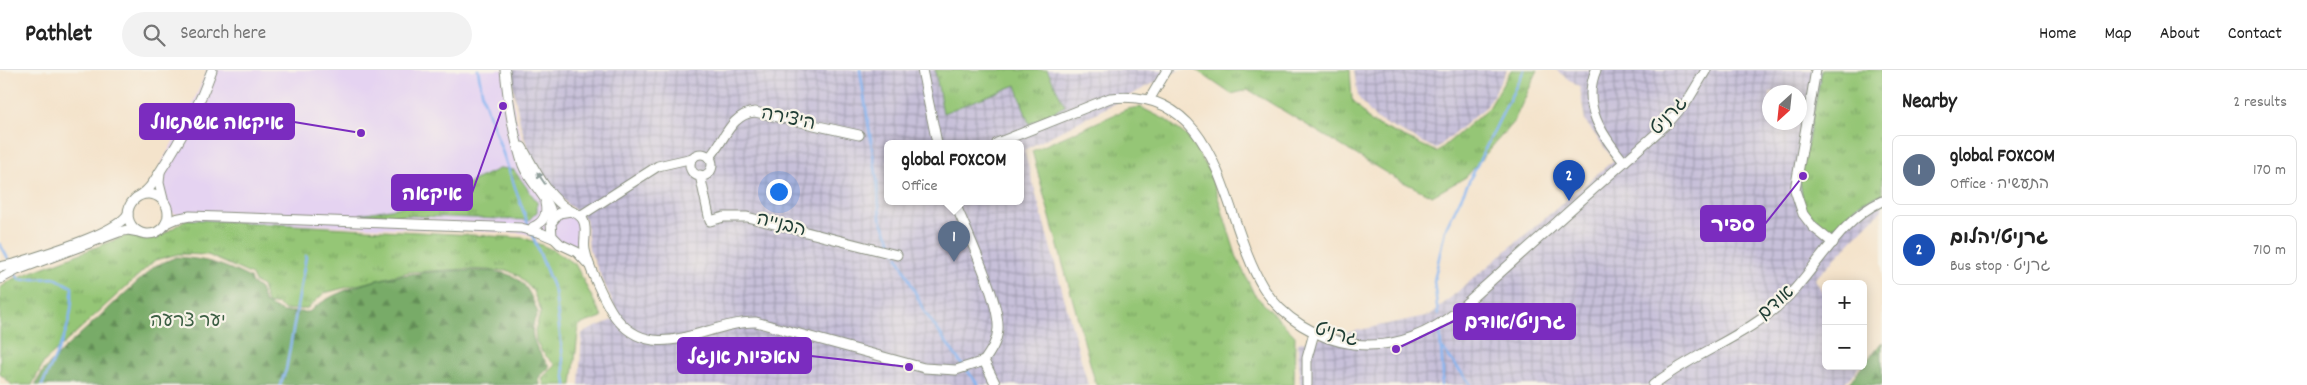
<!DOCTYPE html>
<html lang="en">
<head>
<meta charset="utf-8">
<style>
  :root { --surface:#fff; --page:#f2f2f2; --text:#222; --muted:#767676; --line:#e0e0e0; --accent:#db2777 }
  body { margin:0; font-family:Dekko,"Playpen Sans Hebrew",sans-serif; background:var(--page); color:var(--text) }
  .controls { position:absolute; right:15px; bottom:15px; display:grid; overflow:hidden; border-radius:8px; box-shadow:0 2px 12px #0003 }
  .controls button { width:45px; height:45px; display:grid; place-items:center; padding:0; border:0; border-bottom:1px solid var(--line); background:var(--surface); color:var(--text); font:25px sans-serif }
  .compass { position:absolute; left:1762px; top:15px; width:45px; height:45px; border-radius:50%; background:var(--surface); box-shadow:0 2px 12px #0003; rotate:207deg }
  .you { position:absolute; left:778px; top:121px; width:18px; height:18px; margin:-12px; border:4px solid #fff; border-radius:50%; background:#1a73e8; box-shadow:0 0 0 8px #1a73e833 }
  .badge { display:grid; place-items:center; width:32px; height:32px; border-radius:50%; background:var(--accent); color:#fff; font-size:16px; font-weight:700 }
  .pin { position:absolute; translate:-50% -41px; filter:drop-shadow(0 1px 2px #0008) }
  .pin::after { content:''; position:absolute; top:26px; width:18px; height:15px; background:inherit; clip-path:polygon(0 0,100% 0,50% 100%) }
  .popup { position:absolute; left:884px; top:70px; width:140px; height:65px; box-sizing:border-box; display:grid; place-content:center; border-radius:8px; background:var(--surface); filter:drop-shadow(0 1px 4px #0005); font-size:16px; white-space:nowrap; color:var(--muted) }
  .popup b { font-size:19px; color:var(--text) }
  .popup::after { content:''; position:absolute; left:50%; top:100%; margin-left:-10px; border:10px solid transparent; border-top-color:var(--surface) }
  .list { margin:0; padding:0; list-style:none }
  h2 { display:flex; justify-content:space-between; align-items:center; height:65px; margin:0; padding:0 20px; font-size:21px }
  h2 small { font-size:16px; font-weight:400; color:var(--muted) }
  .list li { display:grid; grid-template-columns:32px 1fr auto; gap:15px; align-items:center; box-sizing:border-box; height:70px; margin:0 10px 10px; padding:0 10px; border:1px solid var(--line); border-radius:8px }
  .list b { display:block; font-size:19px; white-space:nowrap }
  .list p { margin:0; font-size:16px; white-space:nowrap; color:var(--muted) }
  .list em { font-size:16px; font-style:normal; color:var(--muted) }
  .icon { flex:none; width:28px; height:28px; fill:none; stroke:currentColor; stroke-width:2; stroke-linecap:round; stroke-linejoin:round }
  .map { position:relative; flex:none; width:1882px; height:315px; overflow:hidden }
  header { display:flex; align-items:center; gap:30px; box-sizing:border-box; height:70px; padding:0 25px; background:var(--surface); border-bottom:1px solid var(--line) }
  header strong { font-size:24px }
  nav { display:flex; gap:28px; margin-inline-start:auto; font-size:18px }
  .search { width:350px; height:45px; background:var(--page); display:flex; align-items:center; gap:12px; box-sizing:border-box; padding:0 18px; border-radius:28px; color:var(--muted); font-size:19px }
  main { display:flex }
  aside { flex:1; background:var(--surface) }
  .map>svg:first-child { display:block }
  .built { fill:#e5d3f1 }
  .industrial { fill:url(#industrial-grid); fill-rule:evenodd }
  .grass { fill:url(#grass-tufts); stroke:#5a8255 }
  .forest { fill:url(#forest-firs); stroke:#4c744e }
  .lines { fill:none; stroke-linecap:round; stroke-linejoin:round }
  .stream { stroke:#87b6f2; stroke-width:2.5 }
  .minor-casing { stroke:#8a9080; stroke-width:11 }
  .minor { stroke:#fff; stroke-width:9 }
  .oneway { fill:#8f9e9a }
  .labels { text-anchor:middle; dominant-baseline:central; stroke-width:4.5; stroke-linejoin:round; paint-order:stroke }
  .street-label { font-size:19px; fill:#1f3d34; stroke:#f7f3e8 }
  .park-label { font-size:19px; fill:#3c5f44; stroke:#f7f3e8 }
  .leader { fill:none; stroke:#7b2cbf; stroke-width:2 }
  .callout-dot { fill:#7b2cbf; stroke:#f7f3e8; stroke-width:2 }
  .callout { fill:#7b2cbf; stroke:#7b2cbf; stroke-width:2 }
  .callout-label { font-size:20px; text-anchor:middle; font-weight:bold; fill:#fff }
</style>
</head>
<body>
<header>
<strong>Pathlet</strong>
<div class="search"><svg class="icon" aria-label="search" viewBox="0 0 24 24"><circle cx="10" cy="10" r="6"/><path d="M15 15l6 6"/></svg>Search here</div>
<nav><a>Home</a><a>Map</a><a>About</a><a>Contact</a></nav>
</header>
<main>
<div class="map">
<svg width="1882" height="315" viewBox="0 0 1882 315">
  <defs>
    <pattern id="industrial-grid" width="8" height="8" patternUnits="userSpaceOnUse" patternTransform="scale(1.25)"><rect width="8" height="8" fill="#c7c0d9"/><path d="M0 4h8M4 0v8" fill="none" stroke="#a19db1"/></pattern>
    <pattern id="grass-tufts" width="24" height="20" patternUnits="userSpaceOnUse" patternTransform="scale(1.25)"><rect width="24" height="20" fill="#95c676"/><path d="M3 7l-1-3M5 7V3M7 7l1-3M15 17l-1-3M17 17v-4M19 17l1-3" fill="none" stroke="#79a262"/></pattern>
    <pattern id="forest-firs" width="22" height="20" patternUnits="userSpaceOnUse" patternTransform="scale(1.25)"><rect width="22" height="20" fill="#78ab67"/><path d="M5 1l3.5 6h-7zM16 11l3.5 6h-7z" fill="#628c56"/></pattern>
  </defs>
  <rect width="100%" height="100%" fill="#f7f3e8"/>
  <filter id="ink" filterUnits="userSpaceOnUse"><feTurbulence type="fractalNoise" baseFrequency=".02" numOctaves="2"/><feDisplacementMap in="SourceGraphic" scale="10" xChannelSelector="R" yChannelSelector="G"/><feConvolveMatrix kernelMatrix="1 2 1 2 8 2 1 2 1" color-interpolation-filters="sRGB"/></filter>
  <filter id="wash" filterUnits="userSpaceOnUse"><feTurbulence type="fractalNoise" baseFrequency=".0096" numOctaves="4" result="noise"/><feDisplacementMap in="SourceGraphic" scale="20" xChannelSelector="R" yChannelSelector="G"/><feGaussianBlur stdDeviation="1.12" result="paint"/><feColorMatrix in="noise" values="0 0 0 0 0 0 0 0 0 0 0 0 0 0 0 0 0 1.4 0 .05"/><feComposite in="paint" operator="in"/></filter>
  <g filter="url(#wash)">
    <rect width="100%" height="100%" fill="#f4e3cb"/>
    <path class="built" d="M207 0H508L516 49 525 78 545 112 566 137 582 147 585 169 578 176 562 178 546 170 523 163 191 150 173 143 164 137 155 119 159 98 190 41Z"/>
    <g class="industrial">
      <path d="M510 0H1179L1024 80 1088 315H579L582 263 619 247 589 179 586 149 567 134 546 111 530 86 520 53ZM888 73H1020V131H888Z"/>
      <path d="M1354 0H1507L1487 36 1436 79 1376 49 1358 27Z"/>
      <path d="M1556 0H1882V140L1815 209 1826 228V296H1860L1843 315H1300L1298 273 1430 245 1614 90 1585 51 1580 18ZM1770 22H1800V52H1770Z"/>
    </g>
    <g class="grass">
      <path d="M935 0H1047L1065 36 1029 54 1016 15 943 43Z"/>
      <path d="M1196 0H1350L1352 29 1371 52 1437 82 1489 38 1511 0H1538L1514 51 1466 107 1432 126 1393 107 1249 20 1231 24Z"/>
      <path d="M1822 0H1882V124L1859 134 1830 161 1804 138 1800 111Z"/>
      <path d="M1140 37 1166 50 1188 67 1210 102 1237 188 1254 224 1295 266 1294 315H1096L1032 81 1127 39Z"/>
      <path d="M501 98 514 100 537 132V142L529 150 360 144 396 138 440 126Z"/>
      <path d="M186 149 525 168 553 180 575 194 602 247 579 255 572 315H544L542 308 555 295 542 282 536 271 535 260 541 241 533 221 520 207 509 201 466 199 409 202 324 223 307 239 285 240 279 235 267 233 262 216 255 212 252 205 208 185 178 184 155 190 44 292 32 315H12L0 304V218L11 210 128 165C155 172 165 164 186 149Z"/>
    </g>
    <g class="forest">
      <path d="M176 187C207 189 222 194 250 208L251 212 260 219 265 233 283 242H309C347 208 425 199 475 201 489 201 504 201 516 208 528 215 533 231 538 243 525 263 537 280 550 297L539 307 540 315H35L43 301 64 279 155 196Z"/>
      <path d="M1882 272V315H1847Z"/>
    </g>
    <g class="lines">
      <g class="stream">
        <path d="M478 0 483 27 529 157"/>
        <path d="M860 0 877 110 880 148 896 182"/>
        <path d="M532 164 555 222 566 315"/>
        <path d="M0 174 10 192"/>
        <path d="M898 187 924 241 963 296"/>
        <path d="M16 204 20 210 55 208 72 217C74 256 58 280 42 315"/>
        <path d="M1438 244 1434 211 1445 160 1524 0"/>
        <path d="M1440 263 1443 304 1441 315"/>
        <path d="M1443 279 1471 315"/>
        <path d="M967 300 978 315"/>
        <path d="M280 315 286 300 306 186"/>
      </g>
    </g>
  </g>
  <g filter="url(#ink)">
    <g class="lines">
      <g class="minor-casing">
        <g id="minor">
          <path d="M505 0C508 29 514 68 523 95 530 114 552 130 552 149"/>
          <path d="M922 0 937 73"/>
          <path d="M1596 0C1581 36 1602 65 1624 92"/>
          <path d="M1816 0 1795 120 1803 144 1813 157 1833 173"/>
          <path d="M1149 30 1167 0"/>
          <path d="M997 73 1110 28C1223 15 1221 148 1263 217 1282 248 1317 269 1353 274 1392 279 1425 266 1455 243L1669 52 1688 30 1706 0"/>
          <path d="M522 77C534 98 548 129 571 141"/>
          <circle cx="701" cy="95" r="11"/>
          <path d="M709 88C724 72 730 44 755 42L859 65"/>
          <path d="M160 102 159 113 163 129"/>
          <path d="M700 105 710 151 724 147H747L897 185"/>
          <circle cx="148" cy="144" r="20"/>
          <path d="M142 124C152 118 155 109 161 100 182 68 199 36 212 0"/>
          <path d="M954 131C966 160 1000 231 998 259 997 272 991 281 984 291"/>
          <path d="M580 146 658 96 693 88"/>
          <path d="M166 153 175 149 190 146 521 158 541 163 553 168"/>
          <path d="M533 157C543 153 548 144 545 133"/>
          <path d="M589 195 577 182 560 174 552 166 551 153 559 143 571 141C576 143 581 145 583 150 588 159 583 171 585 180 588 196 607 237 617 249 656 296 708 251 756 252L924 298 956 300 984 291"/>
          <path d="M0 197 14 194C41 185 114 165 128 144"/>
          <path d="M0 209 17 200 119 162 128 160 139 162"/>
          <path d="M984 291 996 315"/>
          <path d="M1307 315V288L1314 263"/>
          <path d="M1653 315C1690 286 1736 270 1772 241 1813 209 1834 153 1882 131"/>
        </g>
      </g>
      <use href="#minor" class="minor"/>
    </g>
    <defs><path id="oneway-solid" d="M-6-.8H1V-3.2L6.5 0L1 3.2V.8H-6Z" transform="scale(1.25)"/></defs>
    <use class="oneway" href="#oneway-solid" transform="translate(541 108) rotate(-124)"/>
  </g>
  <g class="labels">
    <g class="street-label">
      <text transform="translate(1670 47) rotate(-47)">גרניט</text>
      <text transform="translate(788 50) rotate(12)">היצירה</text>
      <text transform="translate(781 156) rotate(14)">הבנייה</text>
      <text transform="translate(1777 234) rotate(-41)">אודם</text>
      <text transform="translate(1336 266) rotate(16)">גרניט</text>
    </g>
    <g class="park-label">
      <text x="188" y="252">יער צרעה</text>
    </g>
  </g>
  <path class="leader" d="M361 63L294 52M503 36L472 123M1803 106L1765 154M1396 279L1454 251M909 297L811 286"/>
  <g class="callout-dot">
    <circle cx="361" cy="63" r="5"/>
    <circle cx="503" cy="36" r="5"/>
    <circle cx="1803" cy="106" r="5"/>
    <circle cx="1396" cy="279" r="5"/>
    <circle cx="909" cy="297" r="5"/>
  </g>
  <g class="callout">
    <rect x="140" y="34" width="154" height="35" rx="5"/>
    <rect x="392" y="105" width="80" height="35" rx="5"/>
    <rect x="1701" y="136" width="64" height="35" rx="5"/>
    <rect x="1454" y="234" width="121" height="35" rx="5"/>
    <rect x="678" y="268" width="133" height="35" rx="5"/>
  </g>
  <g class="callout-label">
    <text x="217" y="59">איקאה אשתאול</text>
    <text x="432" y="130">איקאה</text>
    <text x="1733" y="161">ספיר</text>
    <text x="1515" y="258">גרניט/אודם</text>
    <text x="744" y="293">מאפיות אנגל</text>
  </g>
</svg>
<div class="controls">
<button>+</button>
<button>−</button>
</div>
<svg class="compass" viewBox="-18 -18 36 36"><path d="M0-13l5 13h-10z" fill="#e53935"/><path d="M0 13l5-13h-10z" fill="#767676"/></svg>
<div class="you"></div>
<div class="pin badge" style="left:954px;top:192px;background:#5c6f8a">1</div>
<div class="popup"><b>global FOXCOM</b>Office</div>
<div class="pin badge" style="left:1569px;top:131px;background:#1a4fb4">2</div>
</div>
<aside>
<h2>Nearby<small>2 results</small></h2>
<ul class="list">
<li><span class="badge" style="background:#5c6f8a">1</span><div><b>global FOXCOM</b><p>Office · התעשיה</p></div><em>170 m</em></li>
<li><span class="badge" style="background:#1a4fb4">2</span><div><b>גרניט/יהלום</b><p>Bus stop · גרניט</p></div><em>710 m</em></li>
</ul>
</aside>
</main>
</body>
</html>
